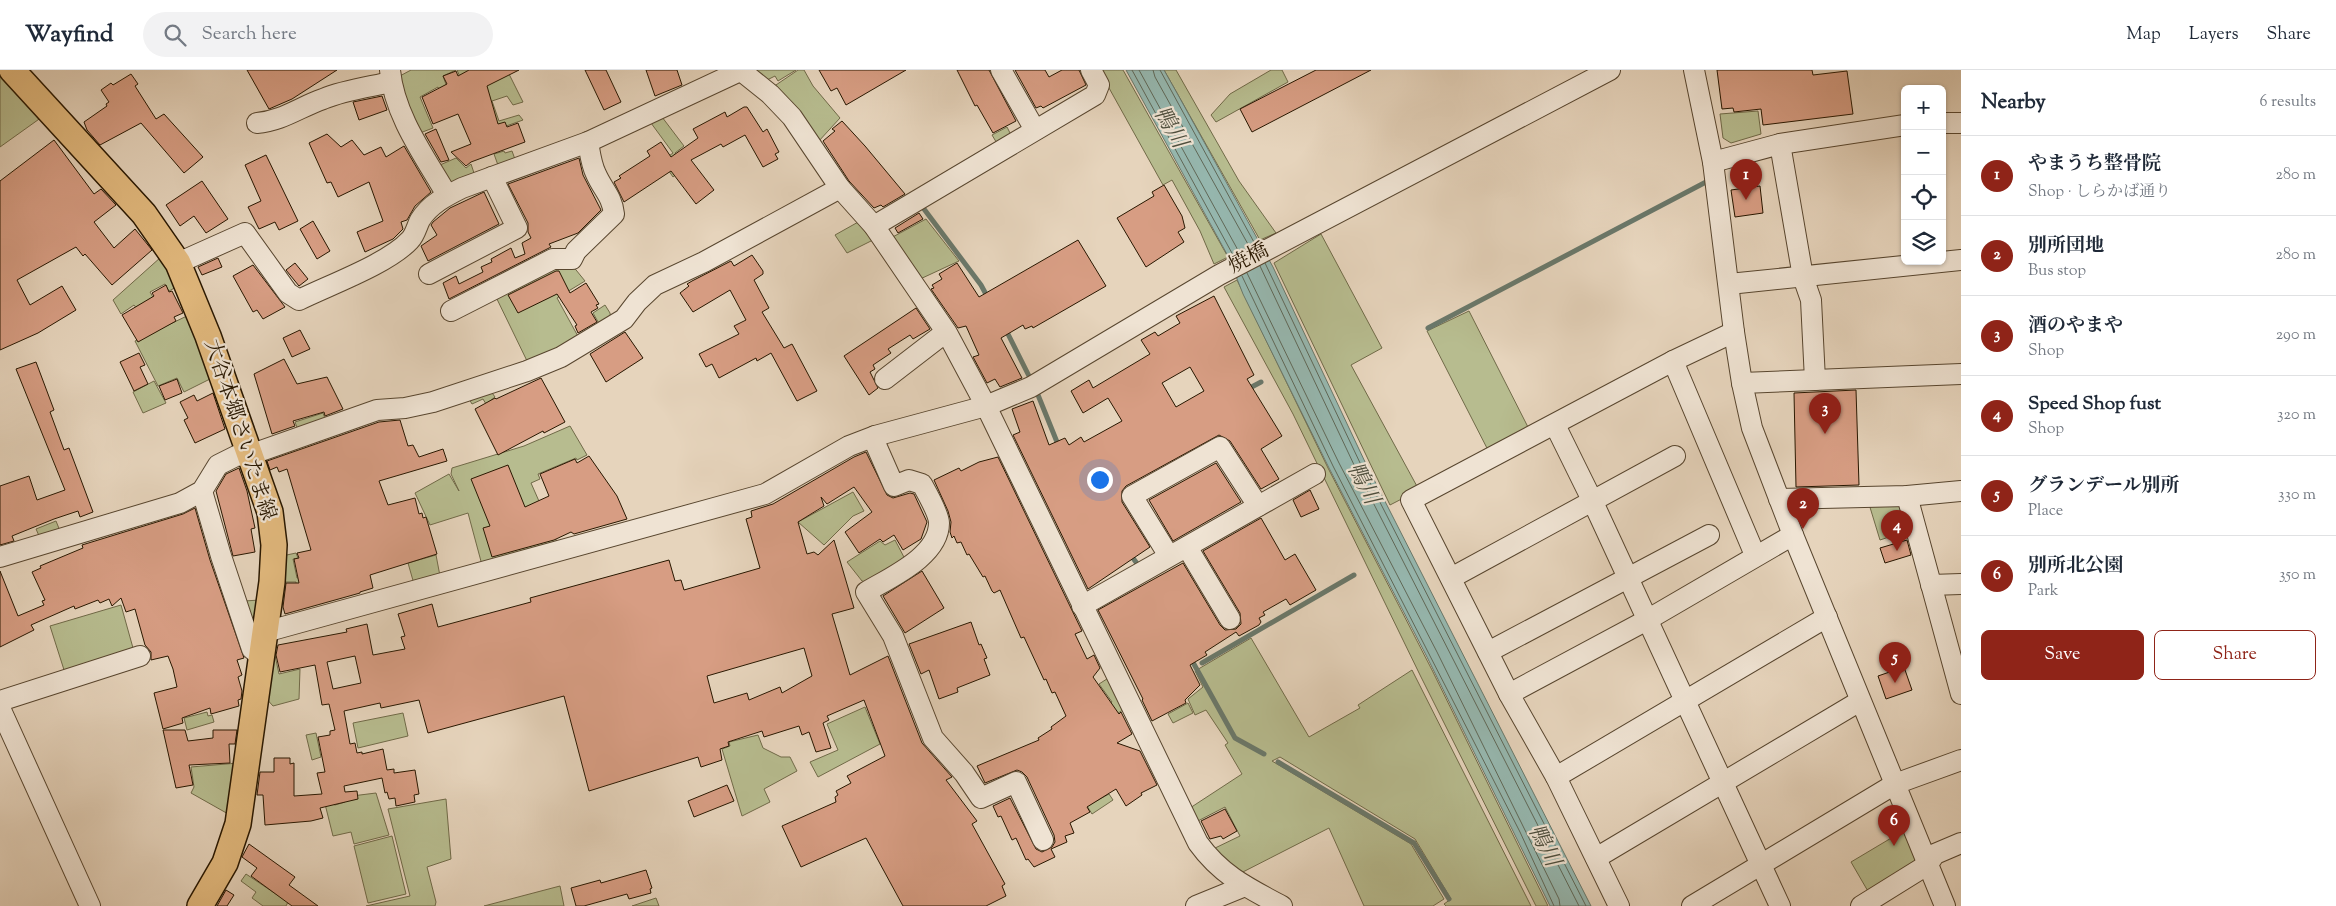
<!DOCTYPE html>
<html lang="en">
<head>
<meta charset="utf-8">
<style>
  :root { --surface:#fff; --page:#f2f2f3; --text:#1f2937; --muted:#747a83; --line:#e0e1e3; --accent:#8f2418 }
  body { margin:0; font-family:"Sorts Mill Goudy","Noto Serif JP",serif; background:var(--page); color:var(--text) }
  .controls { position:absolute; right:15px; top:15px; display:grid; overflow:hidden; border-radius:8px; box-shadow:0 1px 4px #0004 }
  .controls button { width:45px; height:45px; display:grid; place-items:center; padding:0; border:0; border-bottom:1px solid var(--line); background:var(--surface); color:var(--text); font:25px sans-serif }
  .you { position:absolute; left:1099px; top:409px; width:18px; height:18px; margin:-12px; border:4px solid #fff; border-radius:50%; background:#1a73e8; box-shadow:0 0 0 8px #1a73e833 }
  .badge { display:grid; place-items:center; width:32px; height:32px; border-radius:50%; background:var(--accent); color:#fff; font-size:16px; font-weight:700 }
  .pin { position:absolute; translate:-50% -41px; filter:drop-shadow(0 1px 2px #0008) }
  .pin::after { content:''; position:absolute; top:26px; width:18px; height:15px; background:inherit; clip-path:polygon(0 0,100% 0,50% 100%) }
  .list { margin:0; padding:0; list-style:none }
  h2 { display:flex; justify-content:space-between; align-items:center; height:65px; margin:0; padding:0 20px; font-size:21px }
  h2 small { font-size:16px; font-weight:400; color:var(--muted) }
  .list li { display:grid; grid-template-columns:32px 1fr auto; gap:15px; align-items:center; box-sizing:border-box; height:80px; padding:0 20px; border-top:1px solid var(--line) }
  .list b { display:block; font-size:19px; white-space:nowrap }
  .list p { margin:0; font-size:16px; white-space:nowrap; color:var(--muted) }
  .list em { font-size:16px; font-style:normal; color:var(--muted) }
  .actions { display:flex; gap:10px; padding:15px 20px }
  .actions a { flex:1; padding:11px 0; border:1px solid var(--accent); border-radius:8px; text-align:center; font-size:18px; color:var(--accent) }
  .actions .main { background:var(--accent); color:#fff }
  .icon { flex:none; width:28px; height:28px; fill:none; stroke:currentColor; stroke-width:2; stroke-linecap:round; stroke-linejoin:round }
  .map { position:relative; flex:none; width:1961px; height:836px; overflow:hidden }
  header { display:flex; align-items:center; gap:30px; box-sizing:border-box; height:70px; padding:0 25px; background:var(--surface); border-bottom:1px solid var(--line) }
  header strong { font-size:24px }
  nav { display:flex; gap:28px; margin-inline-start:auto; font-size:18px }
  .search { width:350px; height:45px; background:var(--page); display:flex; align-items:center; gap:12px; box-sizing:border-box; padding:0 18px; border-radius:28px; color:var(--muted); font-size:19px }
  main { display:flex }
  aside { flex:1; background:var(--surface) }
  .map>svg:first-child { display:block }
  .green { fill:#b7bc8f; stroke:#706a48 }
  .water { fill:#96b8b0; stroke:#6a786a }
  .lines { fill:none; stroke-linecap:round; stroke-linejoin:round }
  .shore { stroke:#5f6858; stroke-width:1 }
  .stream { stroke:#6a786a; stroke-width:5 }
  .building { fill:#d79d83; stroke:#281700; fill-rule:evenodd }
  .minor-casing { stroke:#58462f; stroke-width:22 }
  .major-casing { stroke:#281700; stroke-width:28 }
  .minor { stroke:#efe3d3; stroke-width:20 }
  .major { stroke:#e3ba7e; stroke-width:25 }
  .labels { text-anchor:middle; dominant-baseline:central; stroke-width:4.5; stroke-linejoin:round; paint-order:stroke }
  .street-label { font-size:21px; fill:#281700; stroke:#efe3d3 }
  .water-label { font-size:22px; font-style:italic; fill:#4e4f3e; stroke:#efe3d3 }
</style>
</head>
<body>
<header>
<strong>Wayfind</strong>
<div class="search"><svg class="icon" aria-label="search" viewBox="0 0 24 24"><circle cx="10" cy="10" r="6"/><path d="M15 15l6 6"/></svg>Search here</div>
<nav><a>Map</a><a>Layers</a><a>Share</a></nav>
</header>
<main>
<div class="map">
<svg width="1961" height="836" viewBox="0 0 1961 836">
  <rect width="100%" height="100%" fill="#e6d4bc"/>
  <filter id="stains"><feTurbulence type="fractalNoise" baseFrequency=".004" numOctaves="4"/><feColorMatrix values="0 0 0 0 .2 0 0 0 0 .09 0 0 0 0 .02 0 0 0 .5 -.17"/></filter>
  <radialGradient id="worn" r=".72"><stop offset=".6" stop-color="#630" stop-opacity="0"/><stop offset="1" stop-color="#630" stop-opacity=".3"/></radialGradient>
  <g class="green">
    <path d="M0 0 42 47 0 77Z"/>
    <path d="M411 0H456L443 6 448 20H439L438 17 420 27 433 58 420 63 410 47 398 7Z"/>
    <path d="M457 0H507L523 32 513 35 507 26 492 31 499 51 519 45 523 50 484 64Z"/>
    <path d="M752 0H796L778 11 775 6 767 10Z"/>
    <path d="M798 0H804L813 16 840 48 818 72 773 17Z"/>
    <path d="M1099 0H1123L1228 187 1214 194 1200 161 1172 110 1163 115Z"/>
    <path d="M1164 0H1176L1239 111 1276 163 1260 170Z"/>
    <path d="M1271 0H1282L1288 12 1216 52 1211 45 1230 24Z"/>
    <path d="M1758 41 1761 64 1731 73 1723 68 1720 44Z"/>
    <path d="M662 47 684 76 675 83 685 97 673 107 662 91 673 83 651 53Z"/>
    <path d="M1007 57 1012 67 998 75 992 65Z"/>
    <path d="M504 81 505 83 512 81 516 92 499 98 494 84Z"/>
    <path d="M456 88 466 98 471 94 475 106 450 113 440 95Z"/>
    <path d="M926 149 959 191 918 210 889 169Z"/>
    <path d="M860 151 875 169 847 183 835 165Z"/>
    <path d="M1321 164 1382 278 1351 295 1419 420 1390 435 1274 193Z"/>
    <path d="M161 187 180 215 169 221 165 214 150 222 154 229 137 239 134 235 121 244 113 230Z"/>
    <path d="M561 192 572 195 585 211 557 228 580 270 529 295 495 225Z"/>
    <path d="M1237 210 1328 398 1432 600 1548 836H1536L1421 607 1293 344 1224 217Z"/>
    <path d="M605 235 610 243 611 251 601 257 593 243Z"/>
    <path d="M1469 241 1531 363 1490 384 1427 261Z"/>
    <path d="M191 244 216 306 184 322 177 308 158 316 135 271Z"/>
    <path d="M154 311 166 333 143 343 133 322Z"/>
    <path d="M490 320 495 327 486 334 483 329 472 334 468 327Z"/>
    <path d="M323 343 326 351 298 360 295 352Z"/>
    <path d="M570 356 587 385 577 390 576 388 538 404 540 409 531 413 557 472 482 495 468 443 430 455 415 423 449 404 459 421 451 404 452 398 524 376Z"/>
    <path d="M853 422 864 441 853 446 824 475 798 452Z"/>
    <path d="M1902 433 1910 460 1880 470 1869 434Z"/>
    <path d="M56 451 60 461 40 468 36 459Z"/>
    <path d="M895 470 906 491 869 513 862 511 847 492 880 471 885 475Z"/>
    <path d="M296 483 298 488 293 489 297 508 332 502 296 519V512H281L282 486Z"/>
    <path d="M436 485 440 506 414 514 408 493Z"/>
    <path d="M260 530 256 563 244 531Z"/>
    <path d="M121 535 133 578 128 584 65 603 50 556Z"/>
    <path d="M1251 568 1309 667 1360 638 1358 635 1412 600 1531 836H1446L1444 834 1451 829 1415 769 1280 687 1272 691 1411 774 1444 829 1433 836H1364L1329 758 1237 805 1211 780 1240 766 1225 737 1196 752 1190 738 1242 704 1225 675 1228 673 1206 640 1195 645 1188 629 1203 617 1195 601Z"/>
    <path d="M273 576 279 604 300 599 299 629 273 636 264 626Z"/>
    <path d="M1110 607 1123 640 1083 665 1094 644 1112 632 1099 614Z"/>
    <path d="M1188 633 1193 643 1173 653 1168 644Z"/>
    <path d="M865 637 880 674 818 707 810 692 838 680 827 654Z"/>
    <path d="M207 642 208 646 212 645 214 652 187 660 184 648Z"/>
    <path d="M403 643 408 666 358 678 353 653Z"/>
    <path d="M316 663 321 687 312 690 306 665Z"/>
    <path d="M758 665 763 678 781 687H790L797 701 764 719 770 732 742 746 722 679 730 676 729 672Z"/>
    <path d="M238 693 230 745 191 723 194 717 191 697Z"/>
    <path d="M376 723 389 765 354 774 351 762 333 766 324 730 335 735 345 732 344 727Z"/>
    <path d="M1109 724 1113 730 1092 744 1087 736Z"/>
    <path d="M446 729 451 789 427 797 436 832 435 836H366L410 826 388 739Z"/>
    <path d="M1903 761 1918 794 1869 823 1851 792Z"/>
    <path d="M392 766 406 824 368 833 354 776Z"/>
    <path d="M246 804 288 832 286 836H263L252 828 256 822 241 811Z"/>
    <path d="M560 816 564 836H484Z"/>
    <path d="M656 828 659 836H632Z"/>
  </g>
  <path class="water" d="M1126 0H1164L1177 23 1273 197 1366 394 1591 836H1550L1427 587 1329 398 1243 224 1228 186Z"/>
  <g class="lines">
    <g class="shore">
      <path d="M1132 0 1233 185"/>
      <path d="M1139 0 1239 182"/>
      <path d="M1153 0 1155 7 1249 176"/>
      <path d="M1160 0 1255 174"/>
      <path d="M1265 193 1362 397 1586 836"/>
      <path d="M1260 196 1356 399 1579 836"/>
      <path d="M1247 203 1339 393 1437 582 1559 829 1560 836"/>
      <path d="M1242 206 1333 396 1520 762 1554 836"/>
    </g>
    <g class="stream">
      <path d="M924 139 981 215 988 228"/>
      <path d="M1428 258 1706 112"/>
      <path d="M1006 260 1032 312"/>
      <path d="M1036 320 1059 377"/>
      <path d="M1246 320 1261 312"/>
      <path d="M1130 484 1141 499"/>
      <path d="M1190 587 1235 668 1264 684"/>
      <path d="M1202 593 1354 505"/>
      <path d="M1278 692 1414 773 1449 829"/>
    </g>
  </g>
  <g class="building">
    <path d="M247 0H337L292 29 269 39Z"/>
    <path d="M469 0H519L487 16 498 54 505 52 507 57 518 53 525 72 471 92 466 96 451 82 471 74 458 44 433 54 422 27 447 14 443 6 456 1 458 6Z"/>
    <path d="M585 0H606L621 32 604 40Z"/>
    <path d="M646 0H677L682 15 655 26Z"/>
    <path d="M819 0H906L846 35 837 18 831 21Z"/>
    <path d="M957 0H989L1016 51 993 63 977 35 975 36Z"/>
    <path d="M1015 0H1045L1049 7 1062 0H1079L1086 15 1043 38 1041 36 1036 38Z"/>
    <path d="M1316 0H1371L1252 62 1240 39Z"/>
    <path d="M1717 0H1812L1813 5 1847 1 1853 44 1763 55 1761 39 1734 42 1733 38 1722 39Z"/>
    <path d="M131 4 138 14 135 16 156 49 164 44 203 87 184 103 141 53 100 75 87 60 84 52 107 36 106 34 109 32 101 20 111 13 113 15Z"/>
    <path d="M382 26 387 40 359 50 353 32Z"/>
    <path d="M744 37H747L763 62 767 59 779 82 775 84 778 89 763 97 745 65 723 77 721 74 691 90 714 120 696 134 671 101 624 132 614 112 621 108 619 106 650 86 647 81 661 72 671 87 698 68 693 59 725 42 727 47Z"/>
    <path d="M842 51 865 76 905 124 883 137 881 135 874 138 849 111 823 71 835 61 832 59Z"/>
    <path d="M436 59 449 90 441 92 425 64Z"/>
    <path d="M327 64 341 77 352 70 364 85 381 77 386 87 404 76 431 122 415 136 407 150 401 152 403 159 393 169 365 182 357 162 383 151 369 112 338 127 331 112 327 113 309 73Z"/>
    <path d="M54 70 94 124 101 119 116 135 94 152 114 178 135 159 152 180 112 215 85 184 83 186 76 177 17 210 30 235 62 216 76 240 38 263 0 280V111Z"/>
    <path d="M266 85 298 151 279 160 275 152 259 159 248 137 261 131 245 95Z"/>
    <path d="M579 88 583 105 601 140 578 163 549 174 551 177 449 229 443 213 456 206 459 214 483 202 481 197 492 192 491 189 511 178 515 188 525 184 522 173 531 168 528 162V153L508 114Z"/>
    <path d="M202 111 228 149 206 163 194 146 180 156 166 135Z"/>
    <path d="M1164 115 1182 146 1185 158 1178 162 1184 172 1146 197 1117 148 1154 126 1152 122Z"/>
    <path d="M1760 116 1763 143 1735 147 1731 120Z"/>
    <path d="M484 122 499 154 428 191 421 176 437 165 431 155 433 152 450 138Z"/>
    <path d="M919 143 923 149 898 163 895 158Z"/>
    <path d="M313 151 330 181 317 189 300 159Z"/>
    <path d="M1078 170 1106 216 1033 258 1032 256 1025 259 1023 255 1001 268 1022 308 1000 317 995 309 987 313 973 287 979 285 966 256 958 258 931 219 934 218 932 215 942 209 939 204 957 193 979 227Z"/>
    <path d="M752 185 763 201V204L754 210 769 238 762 242 784 278 792 274 817 321 797 331 771 283 757 291 756 288 719 308 712 294 706 297 699 284 739 264 734 256 746 250 730 220 693 242 680 223 689 216 687 214 692 211 731 191 734 196Z"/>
    <path d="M218 188 222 197 202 205 198 197Z"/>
    <path d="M295 193 308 209 299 216 286 200Z"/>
    <path d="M253 195 285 237 263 249 257 240 253 242 233 206Z"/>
    <path d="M556 201H559L570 223 586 213 599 234 596 235 598 238 591 242 597 252 578 263 575 256 577 255 557 224 518 243 508 225Z"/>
    <path d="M166 215 169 222 172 221 183 243 174 247 176 251 138 272 122 245 154 226 152 223Z"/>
    <path d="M1214 226 1254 305 1247 309 1282 366 1261 379 1279 409 1261 419 1230 371 1219 365 1126 416 1122 421V432L1150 477 1088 519 1013 365 1020 362 1012 339 1033 331 1049 375 1065 368 1069 375 1081 367 1084 372 1122 351 1108 328 1083 343 1071 321 1089 310 1093 318 1150 284 1141 270 1155 262 1158 266 1180 253 1176 246ZM1190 297 1204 321 1176 337 1162 313Z"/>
    <path d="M916 238 930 259 913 269 910 265 888 279 891 283 873 295 875 299 870 302 878 318 869 325 844 286Z"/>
    <path d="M300 260 310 279 292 287 283 268Z"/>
    <path d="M625 262 643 288 606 312 590 284Z"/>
    <path d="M139 283 145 295 140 297 148 314 134 321 120 292Z"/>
    <path d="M284 289 297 314 327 307 343 339 325 346 324 342 293 351 295 356 272 364 254 304Z"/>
    <path d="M36 292 54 340 50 342 64 380 69 378 93 442 80 447 78 441 54 449 12 466 14 471 0 475V416L29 406 37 430 65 420 16 299Z"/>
    <path d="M541 308 565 352 544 363 543 361 498 385 475 339 495 328 496 329Z"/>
    <path d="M177 309 182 323 165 330 159 316Z"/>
    <path d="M1856 320 1859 415 1796 417 1794 323Z"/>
    <path d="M213 323 225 359 195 373 184 350 188 348 180 332 194 325 197 331Z"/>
    <path d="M400 350 408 376 413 375 419 387 443 379 447 391 379 411 388 435 415 428 419 444 422 443 423 448 426 447 437 484 370 505 373 518 360 522V523L285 544 283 537 286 513H299L294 489 299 488 297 483 311 480 287 399 279 402 277 397 270 400 267 391 379 352Z"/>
    <path d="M866 382 887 425 893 428 910 423 914 424 927 452 921 469 903 480 894 465 883 472 880 469 859 483 845 462 872 442 854 417 827 434 821 427 824 436 798 452 807 484 814 482 818 485 834 470 854 538 832 544 850 605 888 586 922 673 952 707 946 710 977 751 972 754 1005 814 1002 816 1006 826 986 836H903L866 768 801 797 782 756 836 732 835 727 838 725 836 721 851 713 847 706 885 686 864 630 827 646 829 650 823 653 831 678 816 682 809 662 802 665 799 656 764 667 762 661 728 672 729 676 720 679 722 690 701 697 698 687 589 721 564 626 428 663 419 630 381 638 380 633 344 641 350 674 355 673 357 683 362 682V684L383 679 387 700 394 699V703L415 700 419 724 414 725 415 732 396 736 395 728 389 729 387 722 385 723 382 708 344 716 345 722 357 721 358 729 320 738 323 748 311 751 265 755 263 725H257L260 702H274V688H290V694L294 693V726L322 724 317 703 325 702 318 667 330 665V661L335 660 329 634 322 635 315 595 280 602 276 585 278 575 347 562 346 559 367 554 373 585 405 579 401 567 405 566 398 544 432 534 438 557 531 532 530 528 669 490 675 511 681 510 684 520 760 498 746 449 752 447 751 441 773 434 854 387ZM804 578 812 606 782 623 780 617 749 630 747 623 714 633 707 606ZM355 586 361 613 333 619 327 592Z"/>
    <path d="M589 386 617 426 627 449 574 464 571 462 554 470 492 487 483 458 490 456 471 409 508 395 525 437 549 426 540 404 575 389 577 393Z"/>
    <path d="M998 387 1082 561 1075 564 1087 589 1094 585 1100 598 1093 607 1119 644 1121 642 1132 664 1117 673 1140 681 1157 715 1141 723 1142 725 1126 736 1116 719 1087 737 1090 742 1070 753 1074 763 1065 766 1067 772 1051 779 1055 787 1034 797 1028 789 1026 790 1016 768 1012 770 1001 746 998 747 993 736 1010 728 1036 779 1042 782 1052 777 1055 772 1054 765 1027 707 1022 702 1017 700 985 713 977 696 1039 670 1038 668 1052 659 1051 657 1066 646 1055 622 1052 623 1046 609 1044 610 1024 567 1021 568 1000 520 994 523 992 521 985 506 983 507 969 484 967 485 961 472 957 473 954 466 952 468 950 462 951 452 948 441 934 410 959 398 961 401 979 392Z"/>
    <path d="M1216 393 1241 432 1173 471 1149 430Z"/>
    <path d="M239 398 247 421 255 458 251 459 255 482 233 486 216 421 226 404Z"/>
    <path d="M1310 420 1319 439 1301 447 1293 430Z"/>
    <path d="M195 438 210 490 244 588 237 590 242 605 238 607 242 621 241 629 238 630 239 636 211 644 210 638 182 648 183 653 163 659 154 623 177 617 173 599 168 586 151 590V582L145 575 135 539 126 542 121 528 112 536 109 529 100 533 98 530 75 539 74 536 31 555 34 560 0 577V501L18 546 44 535 42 531 45 530 32 502 41 498 40 496 83 478 82 475 183 444Z"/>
    <path d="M1261 448 1285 490 1295 484 1316 520 1290 535 1286 529 1263 542 1265 545 1259 548 1261 552 1259 555 1239 566 1236 562 1205 582 1207 585 1190 595 1200 615 1185 630 1186 633 1152 651 1142 630 1143 629 1098 540 1183 493 1220 555 1225 560 1236 559 1241 554 1240 543 1203 481Z"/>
    <path d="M1907 470 1911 485 1885 493 1880 478Z"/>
    <path d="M922 501 944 538 905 563 883 526Z"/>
    <path d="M971 552 979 575 981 574 987 588 984 589 990 605 957 618 958 622 939 629 929 600 921 604 909 574Z"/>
    <path d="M1904 597 1912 620 1886 629 1878 606Z"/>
    <path d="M163 660H185L188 671 213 668V660H237L235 674H229L230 693 189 695 193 715 176 718Z"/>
    <path d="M727 715 734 731 694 747 688 731Z"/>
    <path d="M1225 739 1237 761 1223 769 1221 766 1210 769 1201 751Z"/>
    <path d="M249 774 295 807 289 815 318 836H292L251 806 257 798 242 787Z"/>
    <path d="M646 800 652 818 650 819 651 823 629 829 627 824 584 836H576L571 818 600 810 601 813Z"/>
    <path d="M226 820 234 825 227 836H217Z"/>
  </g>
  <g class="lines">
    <g class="minor-casing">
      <g id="minor">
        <path d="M390 0C394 45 425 87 447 125"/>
        <path d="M740 0 770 24 792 47 840 118 874 156 947 263 986 336 1198 773C1221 805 1248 818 1282 836"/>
        <path d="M1001 0 1035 60"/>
        <path d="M1694 0 1713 92 1734 262 1742 313 1752 358 1793 465 1945 836"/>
        <path d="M257 53C282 51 300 37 323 29 344 20 369 17 391 12"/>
        <path d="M1942 53H1961"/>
        <path d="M1780 74 1803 207 1811 230 1815 310"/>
        <path d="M1713 92 1780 74 1905 55"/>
        <path d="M874 156 1095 25 1099 15 1091 0"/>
        <path d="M178 193 245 163 288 223 299 230C329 215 388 194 410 170 415 165 417 156 420 150 430 134 446 126 462 118L588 72 740 1"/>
        <path d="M429 204 517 158 492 107"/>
        <path d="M1729 214 1961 190"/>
        <path d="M451 241 553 189H572L576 181 614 144C612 126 603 120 596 104 591 94 590 83 588 72"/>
        <path d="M1673 291 1755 485"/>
        <path d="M885 309 946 262"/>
        <path d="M1742 313 1961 304"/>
        <path d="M1555 355 1592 430 1780 836"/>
        <path d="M875 366 876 375 894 416 909 410 922 414C927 423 939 444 939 453 939 486 891 507 866 522L893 566 933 668 964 703 981 728 1016 712 1043 770"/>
        <path d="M202 421 221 486 252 579 260 586"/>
        <path d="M1907 426 1961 624"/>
        <path d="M1779 429 1907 426 1961 421"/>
        <path d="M1187 477 1230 549"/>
        <path d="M1169 486 1132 426 1220 377 1258 436"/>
        <path d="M0 487 180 433 202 421 218 395 236 386 252 384 377 340 405 338 433 332 527 301 561 287 624 249 637 232 655 215 704 192 840 118"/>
        <path d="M1451 508 1675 386"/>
        <path d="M1931 515 1961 514"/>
        <path d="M1082 536 1315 404"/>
        <path d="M265 562 765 424 849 376 875 366 986 336 1031 317 1219 205 1610 0"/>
        <path d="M1488 582 1709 465"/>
        <path d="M1509 624 1647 550 1793 465"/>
        <path d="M0 631 140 586"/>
        <path d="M0 638 90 836"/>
        <path d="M1556 707 1827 547"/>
        <path d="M1596 788 1860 631"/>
        <path d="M1196 836 1245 816"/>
        <path d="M1619 836 1556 707 1509 624 1411 430 1673 291 1734 262"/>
        <path d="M1692 836 1895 714 1961 690"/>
        <path d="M1861 836 1927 795 1935 784 1961 773"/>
      </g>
    </g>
    <g class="major-casing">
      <path id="major" d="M12 0 144 144 178 193 208 266 270 442 274 475 272 512 238 754 225 793 200 836"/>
    </g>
    <use href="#minor" class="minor"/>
    <use href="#major" class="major"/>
  </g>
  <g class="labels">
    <g class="street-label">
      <text transform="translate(1249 189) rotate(-27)">焼橋</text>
      <text transform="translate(239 360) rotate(72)">大谷本郷さいたま線</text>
    </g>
    <g class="water-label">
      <text transform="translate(1169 58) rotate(60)">鴨川</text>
      <text transform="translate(1362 414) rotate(63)">鴨川</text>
      <text transform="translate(1543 776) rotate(63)">鴨川</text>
    </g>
  </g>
  <rect width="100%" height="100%" filter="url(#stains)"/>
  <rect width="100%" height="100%" fill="url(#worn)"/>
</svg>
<div class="controls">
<button>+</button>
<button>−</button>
<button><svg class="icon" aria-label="locate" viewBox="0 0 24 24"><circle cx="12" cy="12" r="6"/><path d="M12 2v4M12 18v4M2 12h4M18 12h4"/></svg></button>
<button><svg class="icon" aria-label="layers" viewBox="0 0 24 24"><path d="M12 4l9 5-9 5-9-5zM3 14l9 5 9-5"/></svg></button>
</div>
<div class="you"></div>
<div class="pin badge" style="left:1746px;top:130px">1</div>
<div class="pin badge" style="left:1803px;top:459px">2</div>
<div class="pin badge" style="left:1825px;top:364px">3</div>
<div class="pin badge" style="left:1897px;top:481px">4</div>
<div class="pin badge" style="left:1895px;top:613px">5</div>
<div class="pin badge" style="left:1894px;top:776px">6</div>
</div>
<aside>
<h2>Nearby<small>6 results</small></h2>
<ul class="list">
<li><span class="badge">1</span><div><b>やまうち整骨院</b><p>Shop · しらかば通り</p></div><em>280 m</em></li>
<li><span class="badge">2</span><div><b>別所団地</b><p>Bus stop</p></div><em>280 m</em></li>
<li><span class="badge">3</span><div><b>酒のやまや</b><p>Shop</p></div><em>290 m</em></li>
<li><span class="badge">4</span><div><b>Speed Shop fust</b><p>Shop</p></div><em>320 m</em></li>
<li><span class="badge">5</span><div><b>グランデール別所</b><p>Place</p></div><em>330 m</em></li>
<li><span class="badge">6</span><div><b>別所北公園</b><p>Park</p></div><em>350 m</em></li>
</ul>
<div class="actions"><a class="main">Save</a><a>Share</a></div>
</aside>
</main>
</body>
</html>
